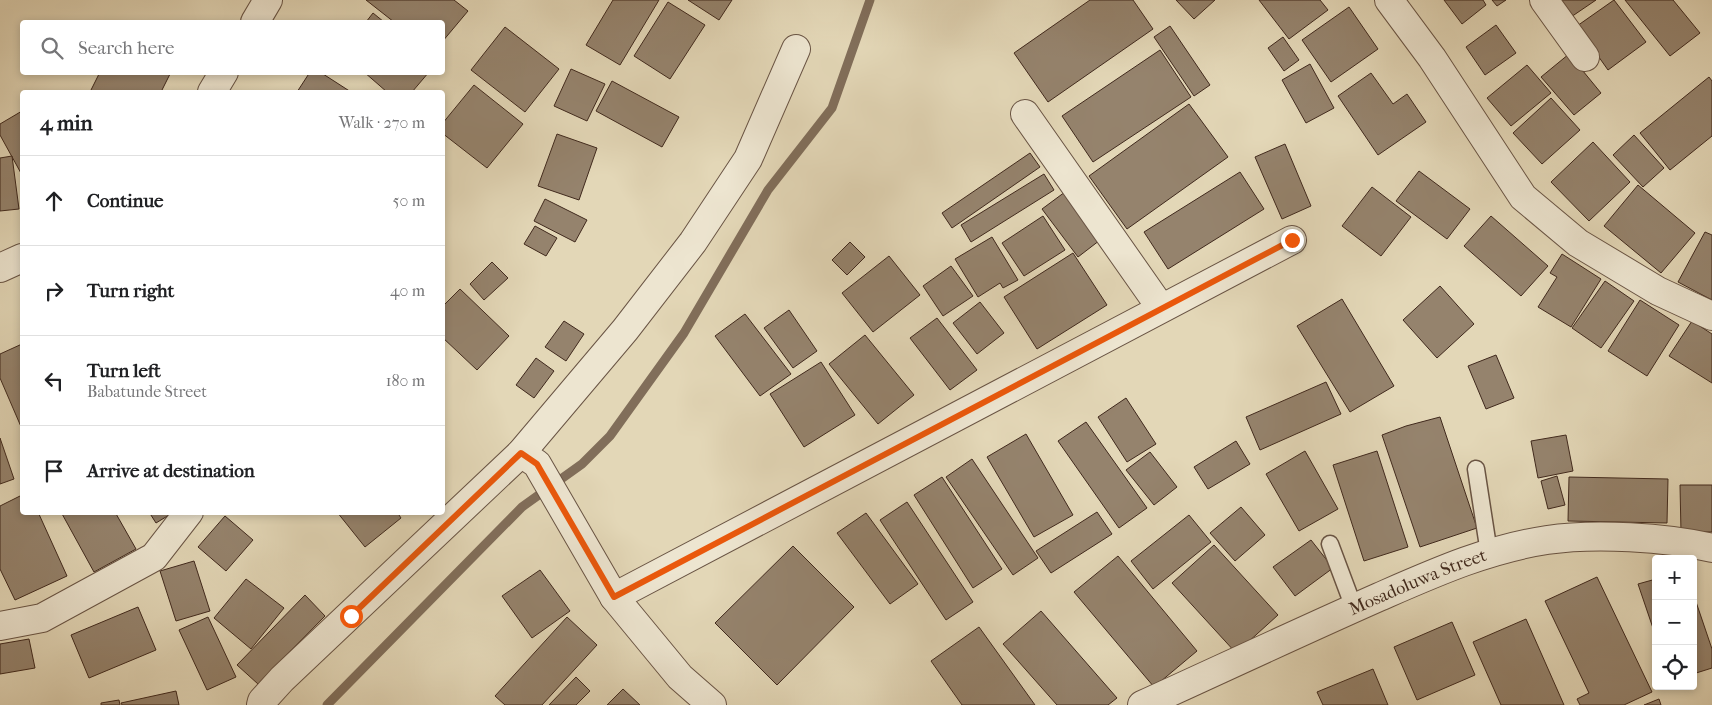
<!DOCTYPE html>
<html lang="en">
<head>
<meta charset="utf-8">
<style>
  :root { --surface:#fff; --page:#f6f6f6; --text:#202124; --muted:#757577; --line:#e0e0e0 }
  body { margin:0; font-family:"IM FELL French Canon",serif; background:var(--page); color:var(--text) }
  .controls { position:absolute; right:15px; bottom:15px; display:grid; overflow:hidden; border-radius:5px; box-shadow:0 2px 8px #0003 }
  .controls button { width:45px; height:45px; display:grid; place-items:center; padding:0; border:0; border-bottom:1px solid var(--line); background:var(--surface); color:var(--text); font:25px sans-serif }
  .stop { position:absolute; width:15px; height:15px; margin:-11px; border:4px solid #ea580c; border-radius:50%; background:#fff }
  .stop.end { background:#ea580c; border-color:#fff; box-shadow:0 1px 5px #0008 }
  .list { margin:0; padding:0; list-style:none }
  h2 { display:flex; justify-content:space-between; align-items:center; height:65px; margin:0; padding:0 20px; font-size:21px }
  h2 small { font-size:16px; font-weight:400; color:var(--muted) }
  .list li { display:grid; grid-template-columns:32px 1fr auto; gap:15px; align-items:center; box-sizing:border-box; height:90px; padding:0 20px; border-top:1px solid var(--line) }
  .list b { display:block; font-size:19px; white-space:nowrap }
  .list p { margin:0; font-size:16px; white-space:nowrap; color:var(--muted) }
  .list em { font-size:16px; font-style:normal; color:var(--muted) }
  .icon { flex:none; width:28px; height:28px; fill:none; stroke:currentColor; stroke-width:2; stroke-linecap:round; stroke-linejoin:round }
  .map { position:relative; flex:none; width:1712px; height:705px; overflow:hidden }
  .search { position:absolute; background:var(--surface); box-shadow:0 2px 8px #0003; left:20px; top:20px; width:425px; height:55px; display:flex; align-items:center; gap:12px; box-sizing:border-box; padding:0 18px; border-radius:5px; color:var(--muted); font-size:19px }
  .panel { position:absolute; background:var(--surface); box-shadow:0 2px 8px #0003; left:20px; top:90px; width:425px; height:425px; border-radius:5px }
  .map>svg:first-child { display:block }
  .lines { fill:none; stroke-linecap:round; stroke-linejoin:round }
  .stream { stroke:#816e5a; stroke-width:9 }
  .building { fill:#95836d; stroke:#40291d }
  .lane-casing { stroke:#695444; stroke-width:19 }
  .street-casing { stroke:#695444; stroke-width:30 }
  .lane { stroke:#ede5d0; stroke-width:16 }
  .street { stroke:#ede5d0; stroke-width:28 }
  .route { stroke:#ea580c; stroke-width:6 }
  .labels { text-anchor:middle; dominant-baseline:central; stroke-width:4; stroke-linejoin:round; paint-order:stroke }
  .street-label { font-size:18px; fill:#40291d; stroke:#ede5d0 }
</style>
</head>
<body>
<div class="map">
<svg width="1712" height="705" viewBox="0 0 1712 705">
  <rect width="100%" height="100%" fill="#e3d7b7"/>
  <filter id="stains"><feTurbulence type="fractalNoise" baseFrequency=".004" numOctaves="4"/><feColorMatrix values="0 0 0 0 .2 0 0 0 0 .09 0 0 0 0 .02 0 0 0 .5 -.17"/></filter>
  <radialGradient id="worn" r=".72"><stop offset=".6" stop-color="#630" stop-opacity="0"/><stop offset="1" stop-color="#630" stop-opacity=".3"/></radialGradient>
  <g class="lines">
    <path class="stream" d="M327 705 522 507 582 464 610 436 684 333 768 190 832 108 870 0"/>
  </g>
  <g class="building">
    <path d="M366 0H454L468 11 442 42V22H394Z"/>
    <path d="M613 0H659L620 65 586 45Z"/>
    <path d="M688 0H732L719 20Z"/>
    <path d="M1090 0H1133L1153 29 1048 102 1014 53Z"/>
    <path d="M1176 0H1215L1194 19Z"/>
    <path d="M1259 0H1320L1328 10 1289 39Z"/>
    <path d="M1444 0H1483L1486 5 1462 24Z"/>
    <path d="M1492 0H1506L1497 6Z"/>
    <path d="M1559 0H1596L1571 17Z"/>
    <path d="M1614 0 1646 42 1608 70 1577 26Z"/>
    <path d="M1625 0H1673L1700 33 1670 56Z"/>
    <path d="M668 2 705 25 670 79 634 56Z"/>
    <path d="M1349 7 1378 49 1331 82 1302 40Z"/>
    <path d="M373 13 384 22H366Z"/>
    <path d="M1496 25 1516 53 1485 75 1466 47Z"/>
    <path d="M1170 26 1210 85 1194 96 1154 37Z"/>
    <path d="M505 27 559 69 525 112 471 70Z"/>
    <path d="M1283 37 1299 60 1284 71 1268 48Z"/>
    <path d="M1160 50 1191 97 1093 162 1062 116Z"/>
    <path d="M1569 54 1601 93 1574 115 1541 77Z"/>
    <path d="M1310 64 1334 108 1306 123 1282 80Z"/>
    <path d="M1527 65 1551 93 1511 126 1487 98Z"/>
    <path d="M571 69 605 84 587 121 554 106Z"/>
    <path d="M100 72H171L161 92H90Z"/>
    <path d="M310 72H320L351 92H297Z"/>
    <path d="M364 72H429L412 92H387Z"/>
    <path d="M1371 73 1393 104 1407 94 1426 122 1378 155 1338 96Z"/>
    <path d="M1709 77 1712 81V136L1670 170 1640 133Z"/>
    <path d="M612 81 679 117 662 147 596 111Z"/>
    <path d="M474 85 523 124 487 168 442 133V124Z"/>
    <path d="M1551 98 1580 130 1542 164 1513 133Z"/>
    <path d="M1189 104 1228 157 1127 229 1089 176Z"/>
    <path d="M22 111V175L0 135V124Z"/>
    <path d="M557 134 597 148 579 200 538 186Z"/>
    <path d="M1634 135 1664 168 1643 187 1613 155Z"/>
    <path d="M1593 142 1630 182 1589 221 1551 182Z"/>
    <path d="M1285 144 1311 206 1282 219 1255 157Z"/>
    <path d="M1030 153 1040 167 952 228 942 213Z"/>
    <path d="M12 156 19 209 0 211V158Z"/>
    <path d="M1419 171 1470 209 1447 239 1396 201Z"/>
    <path d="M1240 172 1264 209 1168 269 1144 232Z"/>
    <path d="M1044 174 1054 190 971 242 961 225Z"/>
    <path d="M1638 185 1695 233 1661 273 1604 226Z"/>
    <path d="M1372 187 1411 217 1381 256 1342 226Z"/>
    <path d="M1069 189 1104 237 1078 257 1042 209Z"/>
    <path d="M545 199 587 220 575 242 534 221Z"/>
    <path d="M1043 216 1065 250 1024 276 1002 243Z"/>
    <path d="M1491 216 1548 266 1521 296 1464 246Z"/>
    <path d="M535 226 557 238 546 256 524 244Z"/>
    <path d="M1705 232 1712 235V300L1678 282Z"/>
    <path d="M992 237 1018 280 1003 288 1000 283 978 297 955 259Z"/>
    <path d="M850 242 865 257 847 275 832 260Z"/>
    <path d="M1073 253 1107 305 1037 349 1004 297Z"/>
    <path d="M1562 254 1601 279 1571 327 1538 307 1557 277 1550 273Z"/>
    <path d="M889 256 920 295 873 332 842 293Z"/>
    <path d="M492 262 508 278 484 300 470 284Z"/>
    <path d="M951 266 973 296 943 316 923 286Z"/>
    <path d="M1605 281 1634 301 1601 348 1572 328Z"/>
    <path d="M1440 286 1474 324 1437 358 1403 320Z"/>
    <path d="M460 289 509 336 477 370 442 337V307Z"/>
    <path d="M1342 299 1394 386 1350 412 1297 326Z"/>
    <path d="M1640 300 1679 325 1647 376 1608 351Z"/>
    <path d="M980 302 1004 333 977 354 953 323Z"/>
    <path d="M789 310 817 351 793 368 764 328Z"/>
    <path d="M745 314 791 374 760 396 715 336Z"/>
    <path d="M937 318 977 370 950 390 910 338Z"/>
    <path d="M564 321 584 334 566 361 545 347Z"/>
    <path d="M1692 321 1712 334V383L1669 356Z"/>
    <path d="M865 335 914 395 878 424 829 364Z"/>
    <path d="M22 344V429L0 378V354Z"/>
    <path d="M1496 355 1514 398 1486 409 1468 366Z"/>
    <path d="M536 358 554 371 534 398 516 385Z"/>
    <path d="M821 362 855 415 804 447 770 394Z"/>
    <path d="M1326 382 1341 414 1260 450 1246 417Z"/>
    <path d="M1126 398 1156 444 1127 462 1098 417Z"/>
    <path d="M1440 417 1477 528 1420 547 1382 435 1406 426Z"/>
    <path d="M1086 422 1147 508 1119 528 1058 441Z"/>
    <path d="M1026 434 1073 515 1034 537 987 457Z"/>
    <path d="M1566 435 1573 471 1538 478 1531 441Z"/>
    <path d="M0 438 14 479 0 484Z"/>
    <path d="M1236 441 1250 464 1208 489 1194 467Z"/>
    <path d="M1305 451 1338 509 1299 531 1266 474Z"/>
    <path d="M1377 451 1408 547 1364 561 1333 465Z"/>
    <path d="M1150 452 1177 487 1154 505 1126 470Z"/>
    <path d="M972 459 1038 558 1013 575 946 477Z"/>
    <path d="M1557 476 1565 505 1548 509 1541 481Z"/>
    <path d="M942 477 1002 569 973 588 914 495Z"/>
    <path d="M1569 477 1668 479 1667 523 1568 521Z"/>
    <path d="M1680 485H1712V532H1681Z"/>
    <path d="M22 495V512H38L67 576 15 600 0 569V506Z"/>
    <path d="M907 502 973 602 946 620 880 520Z"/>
    <path d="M1241 507 1265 535 1235 561 1210 533Z"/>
    <path d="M61 512H115L136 549 94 572Z"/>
    <path d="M149 512H174L156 523Z"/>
    <path d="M337 512H397L401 518 365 547Z"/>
    <path d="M1097 512 1112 534 1051 573 1036 551Z"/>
    <path d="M866 513 918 584 890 604 837 533Z"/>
    <path d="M1189 515 1211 542 1153 589 1131 561Z"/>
    <path d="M225 516 253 540 226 571 198 547Z"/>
    <path d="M1311 540 1333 568 1295 596 1273 567Z"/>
    <path d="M1214 545 1278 615 1236 653 1172 583Z"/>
    <path d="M793 546 854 607 777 685 715 623Z"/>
    <path d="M1118 556 1197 651 1154 687 1074 592Z"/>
    <path d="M194 561 210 611 176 621 160 571Z"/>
    <path d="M540 570 570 611 532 638 502 596Z"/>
    <path d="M1597 577 1652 692 1624 705H1580L1577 699 1589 693 1545 601Z"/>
    <path d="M246 579 284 608 251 649 214 618Z"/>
    <path d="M1656 579V637L1638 584Z"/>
    <path d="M1693 593 1712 649V668L1693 674Z"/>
    <path d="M305 595 325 616 258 684 237 665Z"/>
    <path d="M138 607 156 650 89 678 71 635Z"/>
    <path d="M1041 611 1117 698 1108 705H1057L1003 644Z"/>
    <path d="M208 617 236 677 207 690 179 630Z"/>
    <path d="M567 617 597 645 542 705H505L495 696Z"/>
    <path d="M1526 619 1564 705H1501L1473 642Z"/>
    <path d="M1452 622 1475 675 1417 700 1394 647Z"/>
    <path d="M979 627 1035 705H962L931 661Z"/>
    <path d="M29 639 35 668 0 674V644Z"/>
    <path d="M1373 669 1388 705H1323L1317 692Z"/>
    <path d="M576 677 590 691 576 705H549Z"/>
    <path d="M623 689 640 705H607Z"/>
    <path d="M176 691 179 705H122L121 703Z"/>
    <path d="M1659 699 1661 705H1644Z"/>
    <path d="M119 700 120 705H101V703Z"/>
  </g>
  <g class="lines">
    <g class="lane-casing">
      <g id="lane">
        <path d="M1476 469 1489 553"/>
        <path d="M1330 544 1354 608"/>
      </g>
    </g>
    <g class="street-casing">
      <g id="street">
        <path d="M1389 0 1432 58 1523 197 1578 243 1658 291 1712 316"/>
        <path d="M1544 0 1585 57"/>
        <path d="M255 22 268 0"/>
        <path d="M212 92 224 72"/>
        <path d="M1025 114 1161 308"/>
        <path d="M0 268 22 258"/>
        <path d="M521 453 537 464 614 597 680 677 712 705"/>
        <path d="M614 597 1292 240"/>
        <path d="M0 626 42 618 154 557 189 512"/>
        <path d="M261 705 262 701 282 679 521 453 625 330 693 242 748 159 796 49"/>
        <path id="s1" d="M1142 705C1221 669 1300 632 1379 597 1434 573 1487 549 1547 540 1594 533 1666 537 1712 548"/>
      </g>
    </g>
    <use href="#lane" class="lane"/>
    <use href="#street" class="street"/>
  </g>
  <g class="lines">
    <path class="route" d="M351 616 521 453 537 464 614 597 1292 240"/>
  </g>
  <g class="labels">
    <g class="street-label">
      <text stroke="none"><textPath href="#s1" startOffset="302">Mosadoluwa Street</textPath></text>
    </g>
  </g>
  <rect width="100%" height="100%" filter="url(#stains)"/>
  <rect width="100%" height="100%" fill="url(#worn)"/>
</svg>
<div class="controls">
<button>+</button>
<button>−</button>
<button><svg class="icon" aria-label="locate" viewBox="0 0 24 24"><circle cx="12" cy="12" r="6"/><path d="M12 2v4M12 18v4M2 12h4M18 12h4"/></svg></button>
</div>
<div class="stop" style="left:351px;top:616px"></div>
<div class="stop end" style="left:1292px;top:240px"></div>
<div class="search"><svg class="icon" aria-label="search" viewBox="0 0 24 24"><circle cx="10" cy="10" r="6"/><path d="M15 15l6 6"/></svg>Search here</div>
<section class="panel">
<h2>4 min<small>Walk · 270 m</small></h2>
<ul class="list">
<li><svg class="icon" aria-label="ahead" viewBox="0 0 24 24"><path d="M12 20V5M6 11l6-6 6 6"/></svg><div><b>Continue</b></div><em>50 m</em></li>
<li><svg class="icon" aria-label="right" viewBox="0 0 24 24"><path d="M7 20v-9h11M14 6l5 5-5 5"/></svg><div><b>Turn right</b></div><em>40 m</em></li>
<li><svg class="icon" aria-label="left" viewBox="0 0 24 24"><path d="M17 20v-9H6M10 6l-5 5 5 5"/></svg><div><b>Turn left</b><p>Babatunde Street</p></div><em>180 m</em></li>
<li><svg class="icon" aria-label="arrive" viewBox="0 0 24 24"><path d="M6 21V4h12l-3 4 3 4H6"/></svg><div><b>Arrive at destination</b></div></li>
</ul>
</section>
</div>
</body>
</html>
